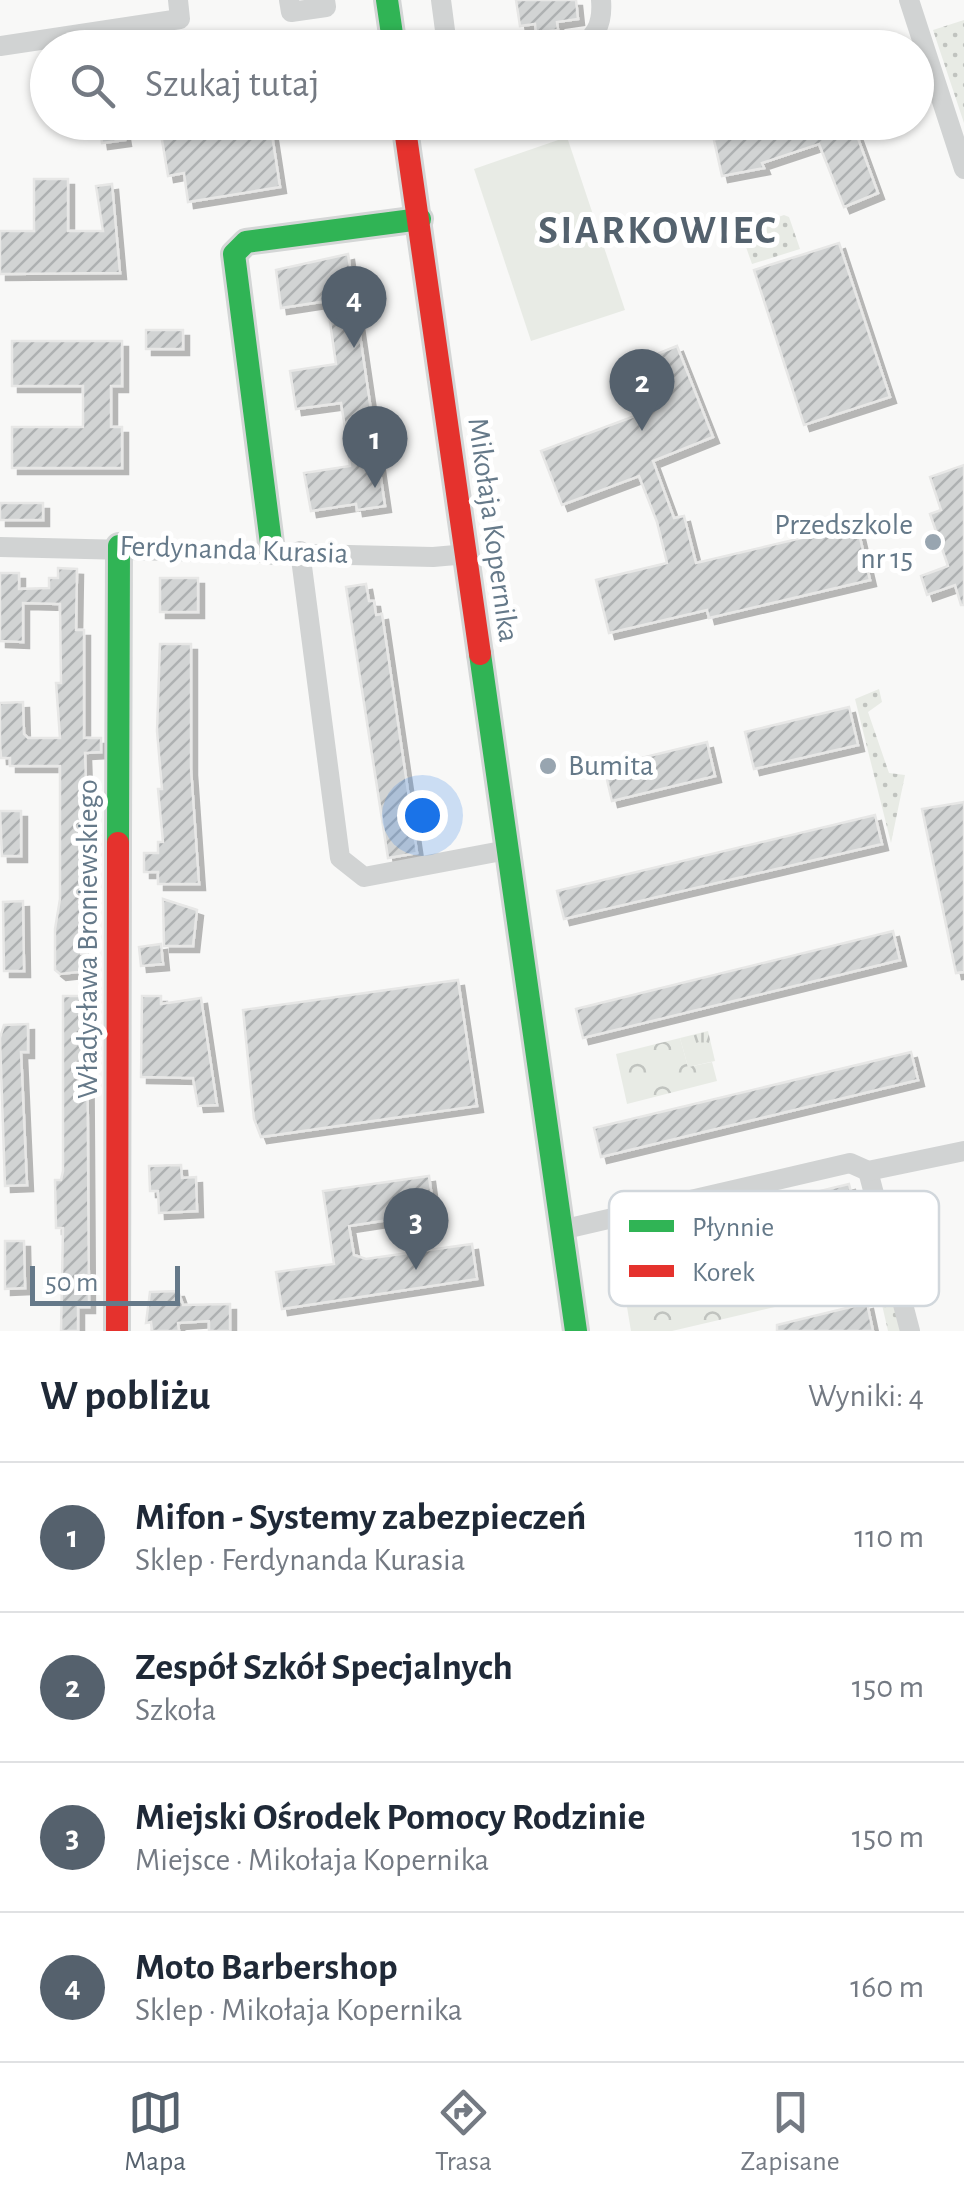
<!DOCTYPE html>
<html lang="pl">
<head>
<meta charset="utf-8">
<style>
  :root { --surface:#fff; --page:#f6f6f7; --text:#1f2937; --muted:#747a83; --line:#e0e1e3; --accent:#55616d }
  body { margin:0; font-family:"Alegreya Sans",sans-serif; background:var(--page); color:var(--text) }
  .scale { position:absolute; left:30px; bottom:25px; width:150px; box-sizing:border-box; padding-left:10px; border:5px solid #657989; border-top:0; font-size:28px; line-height:35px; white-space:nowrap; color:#657989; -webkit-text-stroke:8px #fff; paint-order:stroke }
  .you { position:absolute; left:422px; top:815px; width:35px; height:35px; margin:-25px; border:8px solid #fff; border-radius:50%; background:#1a73e8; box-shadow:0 0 0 15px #1a73e833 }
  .badge { display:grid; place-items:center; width:65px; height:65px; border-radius:50%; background:var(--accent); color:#fff; font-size:32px; font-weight:700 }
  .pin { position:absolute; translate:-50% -82px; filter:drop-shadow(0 2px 5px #0008) }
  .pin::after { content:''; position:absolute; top:52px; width:35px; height:30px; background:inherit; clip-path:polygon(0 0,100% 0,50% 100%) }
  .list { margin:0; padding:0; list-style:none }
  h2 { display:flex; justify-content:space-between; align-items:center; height:130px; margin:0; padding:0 40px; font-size:42px }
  h2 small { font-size:32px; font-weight:400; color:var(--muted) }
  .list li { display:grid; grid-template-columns:65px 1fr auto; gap:30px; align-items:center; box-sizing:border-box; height:150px; padding:0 40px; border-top:2px solid var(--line) }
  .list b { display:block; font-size:38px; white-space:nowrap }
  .list p { margin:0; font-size:32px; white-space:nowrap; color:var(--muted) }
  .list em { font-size:32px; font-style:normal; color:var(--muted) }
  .icon { flex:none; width:55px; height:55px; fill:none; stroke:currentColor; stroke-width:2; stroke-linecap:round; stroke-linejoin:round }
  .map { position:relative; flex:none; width:964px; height:1331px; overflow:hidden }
  .search { position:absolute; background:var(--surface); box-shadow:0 2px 8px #0004; left:30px; right:30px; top:30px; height:110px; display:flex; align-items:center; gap:25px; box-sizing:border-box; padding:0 35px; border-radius:55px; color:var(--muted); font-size:38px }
  .sheet { height:730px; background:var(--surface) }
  nav { display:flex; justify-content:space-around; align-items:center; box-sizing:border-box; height:140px; border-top:2px solid var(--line); background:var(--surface); font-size:28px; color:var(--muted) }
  nav a { display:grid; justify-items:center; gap:5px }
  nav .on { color:var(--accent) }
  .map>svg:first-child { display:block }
  .grass { fill:url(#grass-dots) }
  .forest { fill:url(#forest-crowns) }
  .park { fill:url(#park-tufts) }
  .pitch { fill:#e8ebe5 }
  .building { fill:url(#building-hatch); stroke:#e7e7e6; stroke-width:2.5; filter:url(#shadow) }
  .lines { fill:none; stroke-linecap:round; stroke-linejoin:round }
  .fast-casing { stroke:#d4d6d6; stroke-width:28 }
  .jam-casing { stroke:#d4d6d6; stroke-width:28 }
  .street { stroke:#d1d3d3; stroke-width:20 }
  .fast { stroke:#30b455; stroke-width:22 }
  .jam { stroke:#e5322d; stroke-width:22 }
  .poi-dot { fill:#98a5b0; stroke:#fff; stroke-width:4 }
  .labels { text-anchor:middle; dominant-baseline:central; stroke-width:10; stroke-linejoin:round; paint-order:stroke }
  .poi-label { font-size:30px; fill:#657989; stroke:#fff; text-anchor:end }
  .street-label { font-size:30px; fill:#657989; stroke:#fff }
  .district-label { font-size:40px; font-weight:bold; letter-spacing:2.5px; fill:#54626e; stroke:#fff }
  .key { fill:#fff; stroke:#d1d7dc; stroke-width:2.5 }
  .key-label { font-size:28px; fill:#657989 }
</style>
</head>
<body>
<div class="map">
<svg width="964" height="1331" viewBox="0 0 964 1331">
  <defs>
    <pattern id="grass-dots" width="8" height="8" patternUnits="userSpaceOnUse" patternTransform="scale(2.5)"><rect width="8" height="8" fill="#e8ebe5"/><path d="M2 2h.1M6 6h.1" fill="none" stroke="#c0c3bf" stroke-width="1.8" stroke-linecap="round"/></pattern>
    <pattern id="forest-crowns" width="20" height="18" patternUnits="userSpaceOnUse" patternTransform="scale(2.5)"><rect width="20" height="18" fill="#e8ebe5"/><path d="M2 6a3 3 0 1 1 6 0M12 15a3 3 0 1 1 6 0" fill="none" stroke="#c0c3bf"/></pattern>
    <pattern id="park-tufts" width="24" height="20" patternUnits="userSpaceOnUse" patternTransform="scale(2.5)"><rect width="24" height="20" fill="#e8ebe5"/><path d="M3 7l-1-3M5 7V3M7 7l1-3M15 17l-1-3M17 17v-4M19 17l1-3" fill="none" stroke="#c0c3bf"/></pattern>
    <pattern id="building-hatch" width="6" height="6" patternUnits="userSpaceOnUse" patternTransform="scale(2.5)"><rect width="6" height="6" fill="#d2d4d4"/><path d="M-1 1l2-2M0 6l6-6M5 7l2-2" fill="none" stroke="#aeb1b2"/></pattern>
    <filter id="shadow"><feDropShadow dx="6" dy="6" stdDeviation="0" flood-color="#0004"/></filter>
  </defs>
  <rect width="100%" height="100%" fill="#f8f8f7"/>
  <g class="grass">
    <path d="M964 20V123L933 30Z"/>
    <path d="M784 215 789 217 800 249 752 264 740 230Z"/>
    <path d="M879 689 882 702 868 712 889 773 905 775 891 843 855 699Z"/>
    <path d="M868 1209 902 1331H888L861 1213Z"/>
  </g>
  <g class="forest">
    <path d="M680 1038 688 1067 712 1062 717 1081 627 1104 616 1054Z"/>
    <path d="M850 1228 864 1286 672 1331H631L623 1283Z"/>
  </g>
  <path class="park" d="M708 1031 715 1061 688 1067 680 1038Z"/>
  <path class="pitch" d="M567 137 625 310 531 341 474 169Z"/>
  <g class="building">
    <path d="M516 0H576L578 19 557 22 558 30 536 33 535 24 520 26Z"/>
    <path d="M99 122H122L125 140 102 143Z"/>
    <path d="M159 122H270L280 187 188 202 184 173 168 176Z"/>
    <path d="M768 122H852L878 193 844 207 819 144 762 163 764 168 722 176 714 140Z"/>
    <path d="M34 179H68V231H103L96 186 112 184 120 273 0 274V231H34Z"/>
    <path d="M839 243 890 397 804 425 754 270Z"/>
    <path d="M348 254 385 506 357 510 356 504 311 511 304 473 350 466 346 434 341 403 296 409 290 371 336 364 327 301 281 308 276 270Z"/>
    <rect x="146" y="330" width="37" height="19"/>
    <path d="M12 341H122V386H111V427H122V468H12V427H83V386H12Z"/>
    <path d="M677 346 713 437 653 461 674 518 684 516 696 563 857 525 870 580 709 618 707 610 609 633 596 580 667 563 657 522 639 476 562 505 541 451 635 416 617 370Z"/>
    <path d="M964 465V605H961L955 585 927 595 921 576 948 566 930 514 941 510 930 477Z"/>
    <rect x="0" y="503" width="43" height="17"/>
    <path d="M58 568 77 569 76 630H84V738H101V752L85 753 89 874 81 954H87V971L60 974 55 970V929L60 899V766H10V758H1L0 742V703L23 702 24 734 28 738H60L56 683H61L60 604 23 603V642L0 641V573H19V589L49 588V578H58Z"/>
    <rect x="160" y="578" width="38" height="34"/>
    <path d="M366 584 369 601H374L376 615 382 614 417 853 388 858 346 587Z"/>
    <path d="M160 644H191V769L199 884H158V872H144V853H158V842H163L158 789H162L157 731Z"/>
    <path d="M849 707 858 745 754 769 745 732Z"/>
    <path d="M707 742 715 776 612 801 604 767Z"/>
    <path d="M964 802V972L956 973 922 809Z"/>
    <path d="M0 811H21V856H2Z"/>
    <path d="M875 815 882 844 564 919 557 891Z"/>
    <path d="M163 899 197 910 193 946H164Z"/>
    <path d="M23 901 24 971H4L3 902Z"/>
    <path d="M893 931 900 960 583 1038 576 1009Z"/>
    <path d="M161 944 163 964 141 966 139 947Z"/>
    <path d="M458 980 477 1106 261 1137 254 1119 243 1010Z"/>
    <path d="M63 996H87L89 1307H78V1331H61L63 1228H56L55 1180H61L63 1171Z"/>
    <path d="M142 996H161V1004L201 998 217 1105 198 1106 193 1078 141 1077Z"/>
    <path d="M28 1024V1052H21L27 1185 5 1186 0 1038 4 1025Z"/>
    <path d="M911 1052 918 1080 601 1157 594 1128Z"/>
    <path d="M181 1165 182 1178 196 1177 197 1211 159 1213 158 1191H150L149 1166Z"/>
    <path d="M429 1176 434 1213 349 1226 354 1255 366 1259 472 1244 477 1279 282 1309 276 1272 334 1264 323 1191Z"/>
    <path d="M849 1184 856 1212 617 1269 611 1242Z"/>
    <path d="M5 1241H24L25 1288 5 1289Z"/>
    <path d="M178 1291 183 1305 230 1304V1331H209V1321L178 1323 179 1331H152L151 1322 146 1323 150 1292Z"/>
    <path d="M867 1303 873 1331H777V1325Z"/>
  </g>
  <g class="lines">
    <g class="fast-casing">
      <g id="fast">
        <path d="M387 0 394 48"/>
        <path d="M272 551 234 254 246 242 420 219"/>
        <path d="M480 654 576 1331"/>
        <path d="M118 843 119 546"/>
      </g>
    </g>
    <g class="jam-casing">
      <g id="jam">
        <path d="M404 122 480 654"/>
        <path d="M117 1331 118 843"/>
      </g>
    </g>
    <g class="street">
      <path d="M289 0 291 12 326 7 325 0"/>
      <path d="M441 0 446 38"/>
      <path d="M909 0 964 169"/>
      <path d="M0 46 180 19 178 0"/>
      <path d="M572 48C596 41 603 23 601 0"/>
      <path d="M0 547 433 557 467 554"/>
      <path d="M300 551 340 858 364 877 507 850"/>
      <path d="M868 1171 910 1331"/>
      <path d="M561 1230 850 1163 868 1171 964 1151"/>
    </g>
    <use href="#fast" class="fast"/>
    <use href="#jam" class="jam"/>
  </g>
  <g class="poi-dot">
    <circle cx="933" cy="542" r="10"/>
    <circle cx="548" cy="766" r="10"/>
  </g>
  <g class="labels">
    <g class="poi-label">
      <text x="913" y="525">Przedszkole<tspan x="913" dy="34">nr 15</tspan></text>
      <text x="568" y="766" text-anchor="start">Bumita</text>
    </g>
    <g class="street-label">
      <text transform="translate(493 530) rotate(82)">Mikołaja Kopernika</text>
      <text transform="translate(234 550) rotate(2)">Ferdynanda Kurasia</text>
      <text transform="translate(88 939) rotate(-90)">Władysława Broniewskiego</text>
    </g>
    <g class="district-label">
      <text x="658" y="231">SIARKOWIEC</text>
    </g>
  </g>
  <rect x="609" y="1191" width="330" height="115" rx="15" class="key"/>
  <rect x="629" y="1220" width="45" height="12" fill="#30b455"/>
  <rect x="629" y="1265" width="45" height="12" fill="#e5322d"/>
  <g class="key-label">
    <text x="692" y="1236">Płynnie</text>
    <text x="692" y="1281">Korek</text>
  </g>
</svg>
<div class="scale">50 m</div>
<div class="you"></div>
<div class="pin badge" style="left:375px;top:488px">1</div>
<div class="pin badge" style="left:642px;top:431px">2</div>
<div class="pin badge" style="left:416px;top:1270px">3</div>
<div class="pin badge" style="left:354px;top:348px">4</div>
<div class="search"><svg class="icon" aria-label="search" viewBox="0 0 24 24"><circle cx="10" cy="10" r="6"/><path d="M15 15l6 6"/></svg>Szukaj tutaj</div>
</div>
<section class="sheet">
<h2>W pobliżu<small>Wyniki: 4</small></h2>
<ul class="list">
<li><span class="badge">1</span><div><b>Mifon - Systemy zabezpieczeń</b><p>Sklep · Ferdynanda Kurasia</p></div><em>110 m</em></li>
<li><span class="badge">2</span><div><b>Zespół Szkół Specjalnych</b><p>Szkoła</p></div><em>150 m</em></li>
<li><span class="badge">3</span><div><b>Miejski Ośrodek Pomocy Rodzinie</b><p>Miejsce · Mikołaja Kopernika</p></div><em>150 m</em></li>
<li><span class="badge">4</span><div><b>Moto Barbershop</b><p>Sklep · Mikołaja Kopernika</p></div><em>160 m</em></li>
</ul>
</section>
<nav>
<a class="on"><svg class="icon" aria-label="map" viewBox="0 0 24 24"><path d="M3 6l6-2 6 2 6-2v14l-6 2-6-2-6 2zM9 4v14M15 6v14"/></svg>Mapa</a>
<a><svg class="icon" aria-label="directions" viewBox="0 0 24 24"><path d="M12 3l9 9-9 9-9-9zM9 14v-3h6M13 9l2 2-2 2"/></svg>Trasa</a>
<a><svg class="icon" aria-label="saved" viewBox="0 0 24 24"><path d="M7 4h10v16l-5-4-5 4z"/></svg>Zapisane</a>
</nav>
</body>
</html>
